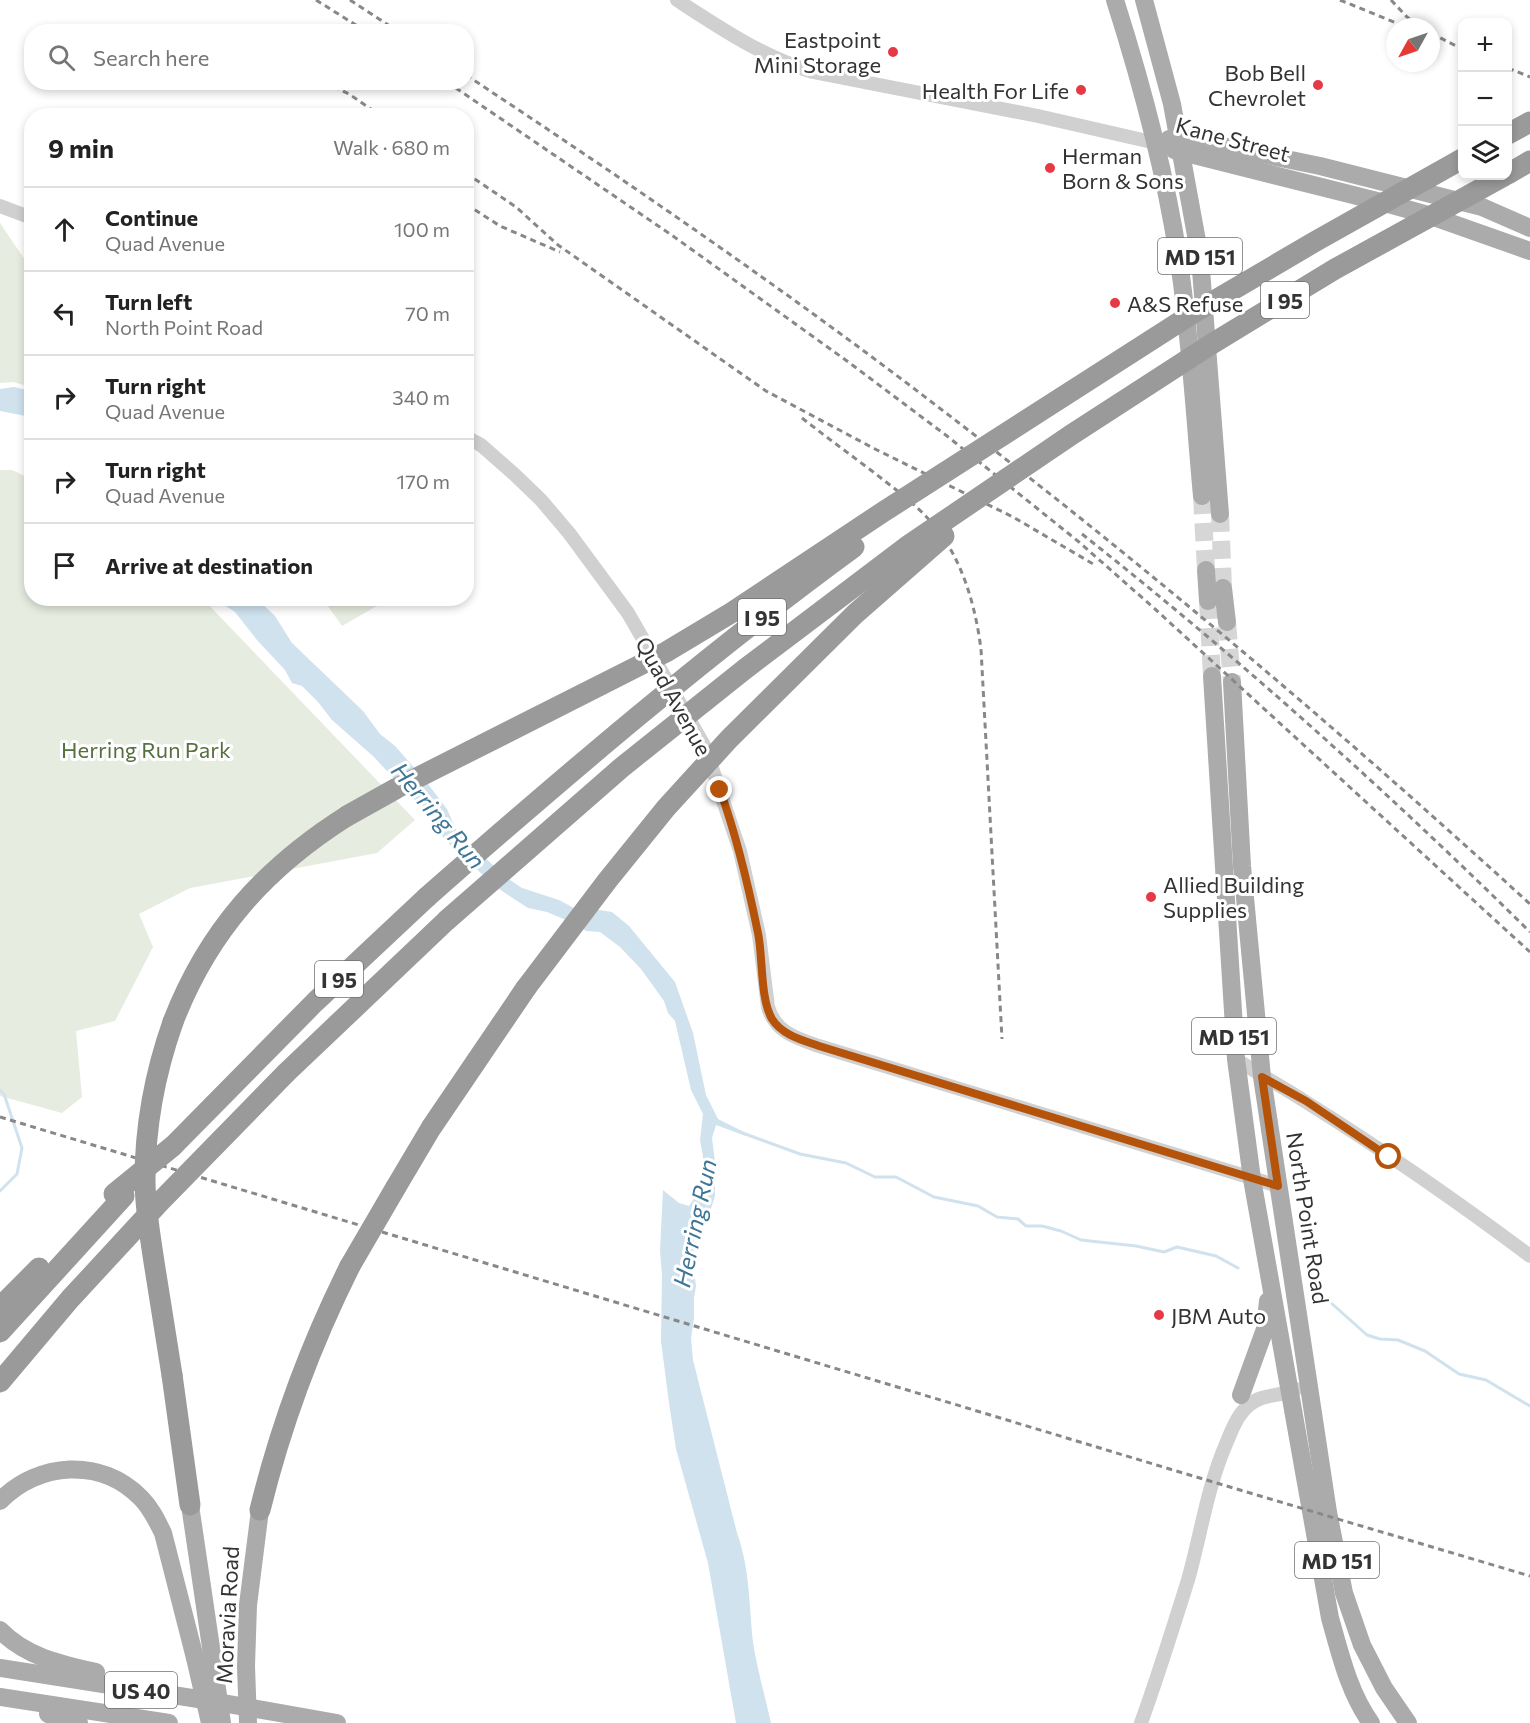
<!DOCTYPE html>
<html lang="en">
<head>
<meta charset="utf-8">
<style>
  :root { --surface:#fff; --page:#f2f2f2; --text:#222; --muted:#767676; --line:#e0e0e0 }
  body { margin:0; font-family:Commissioner,sans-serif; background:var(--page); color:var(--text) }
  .controls { position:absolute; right:18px; top:18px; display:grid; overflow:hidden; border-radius:12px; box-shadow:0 3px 9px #0003 }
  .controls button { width:54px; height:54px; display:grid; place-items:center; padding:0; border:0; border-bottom:2px solid var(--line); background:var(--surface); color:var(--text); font:30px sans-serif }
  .compass { position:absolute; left:1386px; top:18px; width:54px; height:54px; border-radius:50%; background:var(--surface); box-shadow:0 3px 9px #0003; rotate:230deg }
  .stop { position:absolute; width:18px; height:18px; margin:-14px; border:4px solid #b45309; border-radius:50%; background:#fff }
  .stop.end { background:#b45309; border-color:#fff; box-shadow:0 2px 6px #0008 }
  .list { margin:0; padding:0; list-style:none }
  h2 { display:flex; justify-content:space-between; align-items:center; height:78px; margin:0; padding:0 24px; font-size:26px }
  h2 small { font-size:20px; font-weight:400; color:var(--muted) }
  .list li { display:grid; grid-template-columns:39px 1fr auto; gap:18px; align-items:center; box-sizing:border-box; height:84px; padding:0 24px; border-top:2px solid var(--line) }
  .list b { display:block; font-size:22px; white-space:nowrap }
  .list p { margin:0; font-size:20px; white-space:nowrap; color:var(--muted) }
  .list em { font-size:20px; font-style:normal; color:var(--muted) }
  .icon { flex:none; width:33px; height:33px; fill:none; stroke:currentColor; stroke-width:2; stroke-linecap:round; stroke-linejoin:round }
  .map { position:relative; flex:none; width:1530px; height:1723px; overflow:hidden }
  .search { position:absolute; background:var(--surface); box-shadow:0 3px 9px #0003; left:24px; top:24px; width:450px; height:66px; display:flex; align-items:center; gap:15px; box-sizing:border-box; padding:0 21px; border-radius:24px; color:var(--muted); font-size:22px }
  .panel { position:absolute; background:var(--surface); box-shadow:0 3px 9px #0003; left:24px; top:108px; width:450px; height:498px; border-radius:24px }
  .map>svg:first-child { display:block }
  .green { fill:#e6ecdf }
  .water { fill:#cfe2ee }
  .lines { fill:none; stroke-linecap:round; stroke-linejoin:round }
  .stream { stroke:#cfe2ee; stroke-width:3 }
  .major-tunnel { stroke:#d6d6d6; stroke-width:18; stroke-dasharray:18 9; stroke-linecap:butt }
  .minor { stroke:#d0d0d0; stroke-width:14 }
  .major { stroke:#ababab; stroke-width:18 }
  .highway { stroke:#9a9a9a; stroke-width:21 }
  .rail { stroke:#888; stroke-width:3; stroke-dasharray:6 4.5; stroke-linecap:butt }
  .major-bridge { stroke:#ababab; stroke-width:18 }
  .highway-bridge { stroke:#9a9a9a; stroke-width:21 }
  .route { stroke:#b45309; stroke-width:8 }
  .poi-dot { fill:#e63946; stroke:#fff; stroke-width:2 }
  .labels { text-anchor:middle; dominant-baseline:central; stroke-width:6; stroke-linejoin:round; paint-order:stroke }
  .shield { fill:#fff; stroke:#707070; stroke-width:1.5 }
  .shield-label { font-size:21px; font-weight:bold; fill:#333 }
  .poi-label { font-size:22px; fill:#333; stroke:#fff; text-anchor:start }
  .street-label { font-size:22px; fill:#333; stroke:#fff }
  .park-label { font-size:22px; fill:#56703f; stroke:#fff }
  .water-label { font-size:24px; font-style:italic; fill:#3f7597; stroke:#fff }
</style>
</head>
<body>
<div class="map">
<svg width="1530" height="1723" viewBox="0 0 1530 1723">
  <rect width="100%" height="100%" fill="#fff"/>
  <g class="green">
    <path d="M0 223 31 269V387L13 382 0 383Z"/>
    <path d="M0 470H12L31 479 32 598 203 599 415 820 377 853 190 888 139 914 153 947 115 1021 76 1031 82 1097 62 1113 0 1096Z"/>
    <path d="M323 599H389L342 626Z"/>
  </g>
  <g class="water">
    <path d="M14 387 31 391V417L0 411V389Z"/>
    <path d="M215 599H257L275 616 292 643 363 711 380 734 395 746 425 780 447 809 457 832 506 877 522 888 559 900 583 913 599 910 612 912 629 926 675 982 693 1033 706 1095 718 1119 742 1131 746 1136 716 1125 712 1138 715 1162V1196L707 1221 694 1239 693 1264 696 1286 694 1298V1318L691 1338 693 1360 737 1533C750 1569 749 1605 753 1642 757 1669 765 1696 771 1723H736L708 1563 676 1449 669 1403 661 1341 662 1275 660 1251 663 1190 679 1203 689 1206 697 1194 705 1168 700 1140 703 1114 691 1090 675 1021 668 1013 664 1001 641 969 620 947 600 932 586 931 578 925 547 912 528 908 496 887 446 841 431 821 424 807 410 796 374 757 332 720 318 702 302 686 292 683 285 670 257 640 235 612Z"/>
  </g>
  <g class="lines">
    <g class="stream">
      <path d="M0 1090 4 1094 22 1148 17 1174 0 1191"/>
      <path d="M740 1132 800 1154 846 1163 875 1177H896L934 1197 978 1206 997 1217 1018 1219 1026 1226H1042L1061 1231 1081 1240 1136 1246 1164 1252 1177 1247 1216 1256 1238 1268"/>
      <path d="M1321 1294 1367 1335 1380 1339 1398 1340 1425 1351 1459 1374 1486 1380 1530 1406"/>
    </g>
    <g class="major-tunnel">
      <path d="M1202 496 1206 570"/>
      <path d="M1220 514 1223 588"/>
      <path d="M1208 601 1212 676"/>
      <path d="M1227 622 1232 682"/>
    </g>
    <g class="minor">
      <path d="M677 0C720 28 763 57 813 72L1038 116 1156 143"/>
      <path d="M0 206 32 218"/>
      <path d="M466 437 481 445 514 474 541 500 569 533 628 613 705 747 740 851 759 935 768 1007C775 1032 796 1038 819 1046L1278 1186"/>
      <path d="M1236 1059C1258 1074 1283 1087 1306 1102 1383 1150 1458 1202 1530 1256"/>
      <path d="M1141 1723C1158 1676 1173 1628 1188 1580 1201 1534 1207 1488 1226 1444 1232 1430 1237 1415 1249 1405 1263 1393 1281 1397 1296 1389"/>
    </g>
    <g class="major">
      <path d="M1115 0C1143 88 1167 178 1180 269 1191 344 1195 420 1202 496"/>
      <path d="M1144 0 1172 104 1200 257 1220 514"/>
      <path d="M1169 139 1179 137 1320 166 1482 207 1530 228"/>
      <path d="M1174 150 1385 203 1428 215 1530 251"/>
      <path d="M1206 570 1208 601"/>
      <path d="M1223 588 1227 622"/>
      <path d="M1212 676 1236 1059 1252 1179 1330 1618C1340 1653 1349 1693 1371 1723"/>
      <path d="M1232 682 1242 866 1262 1077 1328 1512 1344 1593 1362 1645 1384 1688 1408 1723"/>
      <path d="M1241 1395 1265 1329 1268 1301"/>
      <path d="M0 1501C38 1462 101 1457 141 1498 151 1508 157 1521 163 1533L195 1658"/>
      <path d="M190 1505 213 1661"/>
      <path d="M0 1630C26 1657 61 1664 96 1672"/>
      <path d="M246 1666 248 1605 260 1510"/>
      <path d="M0 1668 211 1701 337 1723"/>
      <path d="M0 1697 169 1723"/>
      <path d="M48 1714 79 1723"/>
    </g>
    <g class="highway">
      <path d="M1508 134 1530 122"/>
      <path d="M1508 174 1530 161"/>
      <path d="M173 1022C208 931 265 868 347 816"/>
      <path d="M286 1073 447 920"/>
      <path d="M173 1146 315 1002 427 897"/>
      <path d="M396 1187 431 1128 526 988"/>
      <path d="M0 1307 39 1268"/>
      <path d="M0 1332 124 1196"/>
      <path d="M172 1375 190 1505"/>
      <path d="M0 1382 70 1299 156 1206"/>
      <path d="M260 1510C281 1424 310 1346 350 1266"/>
    </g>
    <g class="rail">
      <path d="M316 0 367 32"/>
      <path d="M350 0 399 32"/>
      <path d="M1340 0 1406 27"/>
      <path d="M1391 0 1407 17 1421 27"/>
      <path d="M1431 33 1462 49"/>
      <path d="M1508 68 1530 77"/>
      <path d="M466 75C634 186 800 300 959 423 1157 575 1346 736 1530 904"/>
      <path d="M324 82 349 94 381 116"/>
      <path d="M447 82 673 236 847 361 947 436 1079 542 1155 609 1530 952"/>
      <path d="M327 112 333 116"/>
      <path d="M466 173 516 207 558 245 766 391 875 449 1013 517 1095 565"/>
      <path d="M466 204 500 226 560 252"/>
      <path d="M802 418C825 436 848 453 872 471 892 487 914 502 931 522 962 557 975 604 981 649L1002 1039"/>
      <path d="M1082 534C1239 658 1388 792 1530 932"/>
      <path d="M0 1117 1203 1479 1530 1576"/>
    </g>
    <g class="major-bridge">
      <path d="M195 1658 210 1723"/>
      <path d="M213 1661 222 1723"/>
      <path d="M246 1666 248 1723"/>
    </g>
    <g class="highway-bridge">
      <path d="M347 816 397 788 666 652 731 613 883 512 1195 312 1316 241 1462 159"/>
      <path d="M427 897C565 776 705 656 854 547"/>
      <path d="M447 920 621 768 745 669 909 545 1071 435 1210 345 1335 269 1504 176"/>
      <path d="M526 988 607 881 666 808 729 739 855 614 944 536"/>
      <path d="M114 1194 173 1146"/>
      <path d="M156 1206 286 1073"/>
      <path d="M350 1266 396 1187"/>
      <path d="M172 1375C166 1338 160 1300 154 1262 150 1235 145 1207 145 1180 145 1125 155 1073 173 1022"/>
    </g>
  </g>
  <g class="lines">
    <path class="route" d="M720 790C737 837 748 884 758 933 763 956 760 999 772 1019 782 1035 802 1040 819 1046L1278 1186 1262 1077 1306 1101 1389 1157"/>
  </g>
  <g class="poi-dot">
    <circle cx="893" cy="52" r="6"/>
    <circle cx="1318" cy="85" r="6"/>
    <circle cx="1081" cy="90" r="6"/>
    <circle cx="1050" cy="168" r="6"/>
    <circle cx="1115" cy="303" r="6"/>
    <circle cx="1151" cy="897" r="6"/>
    <circle cx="1159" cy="1315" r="6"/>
  </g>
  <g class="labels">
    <g class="shield">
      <rect x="1158" y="238" width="84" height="36" rx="4.5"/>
      <rect x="1261" y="282" width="48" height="36" rx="4.5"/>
      <rect x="738" y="599" width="48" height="36" rx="4.5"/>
      <rect x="315" y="961" width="48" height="36" rx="4.5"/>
      <rect x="1192" y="1018" width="84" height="36" rx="4.5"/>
      <rect x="1295" y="1542" width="84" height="36" rx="4.5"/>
      <rect x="105" y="1672" width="72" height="36" rx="4.5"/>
    </g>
    <g class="shield-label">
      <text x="1200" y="256">MD 151</text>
      <text x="1285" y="300">I 95</text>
      <text x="762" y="617">I 95</text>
      <text x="339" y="979">I 95</text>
      <text x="1234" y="1036">MD 151</text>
      <text x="1337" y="1560">MD 151</text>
      <text x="141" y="1690">US 40</text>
    </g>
    <g class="poi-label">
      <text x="881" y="39" text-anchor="end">Eastpoint<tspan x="881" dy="25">Mini Storage</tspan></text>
      <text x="1306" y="72" text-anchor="end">Bob Bell<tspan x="1306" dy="25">Chevrolet</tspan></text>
      <text x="1069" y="90" text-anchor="end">Health For Life</text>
      <text x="1062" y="155">Herman<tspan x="1062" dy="25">Born &amp; Sons</tspan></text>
      <text x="1127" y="303">A&amp;S Refuse</text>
      <text x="1163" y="884">Allied Building<tspan x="1163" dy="25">Supplies</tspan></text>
      <text x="1171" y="1315">JBM Auto</text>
    </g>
    <g class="street-label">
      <text transform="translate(1233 139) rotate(15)">Kane Street</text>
      <text transform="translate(674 696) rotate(61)">Quad Avenue</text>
      <text transform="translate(1308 1218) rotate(81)">North Point Road</text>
      <text transform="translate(227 1615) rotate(-87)">Moravia Road</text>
    </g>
    <g class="park-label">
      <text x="146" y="749">Herring Run Park</text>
    </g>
    <g class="water-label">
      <text transform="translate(439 815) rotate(50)">Herring Run</text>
      <text transform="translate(694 1223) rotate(-78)">Herring Run</text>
    </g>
  </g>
</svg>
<div class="controls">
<button>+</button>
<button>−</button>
<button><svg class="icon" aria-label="layers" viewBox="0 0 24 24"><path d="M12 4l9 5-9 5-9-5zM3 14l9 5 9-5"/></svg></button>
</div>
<svg class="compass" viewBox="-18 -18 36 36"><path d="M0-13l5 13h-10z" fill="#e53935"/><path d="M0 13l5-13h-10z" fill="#767676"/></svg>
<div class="stop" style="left:1389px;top:1157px"></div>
<div class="stop end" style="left:720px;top:790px"></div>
<div class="search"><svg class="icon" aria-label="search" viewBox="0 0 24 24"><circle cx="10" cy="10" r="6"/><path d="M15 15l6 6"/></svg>Search here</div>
<section class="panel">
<h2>9 min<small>Walk · 680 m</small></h2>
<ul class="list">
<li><svg class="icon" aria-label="ahead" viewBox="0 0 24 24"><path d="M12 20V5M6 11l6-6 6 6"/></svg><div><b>Continue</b><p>Quad Avenue</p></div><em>100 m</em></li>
<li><svg class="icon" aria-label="left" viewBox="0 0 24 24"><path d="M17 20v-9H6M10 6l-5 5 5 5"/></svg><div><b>Turn left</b><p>North Point Road</p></div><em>70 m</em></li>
<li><svg class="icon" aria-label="right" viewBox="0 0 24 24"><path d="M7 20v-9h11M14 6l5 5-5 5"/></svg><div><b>Turn right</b><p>Quad Avenue</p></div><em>340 m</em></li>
<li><svg class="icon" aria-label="right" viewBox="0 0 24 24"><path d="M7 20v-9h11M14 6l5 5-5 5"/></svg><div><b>Turn right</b><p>Quad Avenue</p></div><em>170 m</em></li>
<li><svg class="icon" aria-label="arrive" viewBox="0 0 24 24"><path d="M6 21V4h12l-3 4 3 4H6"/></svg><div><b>Arrive at destination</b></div></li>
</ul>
</section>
</div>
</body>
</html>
